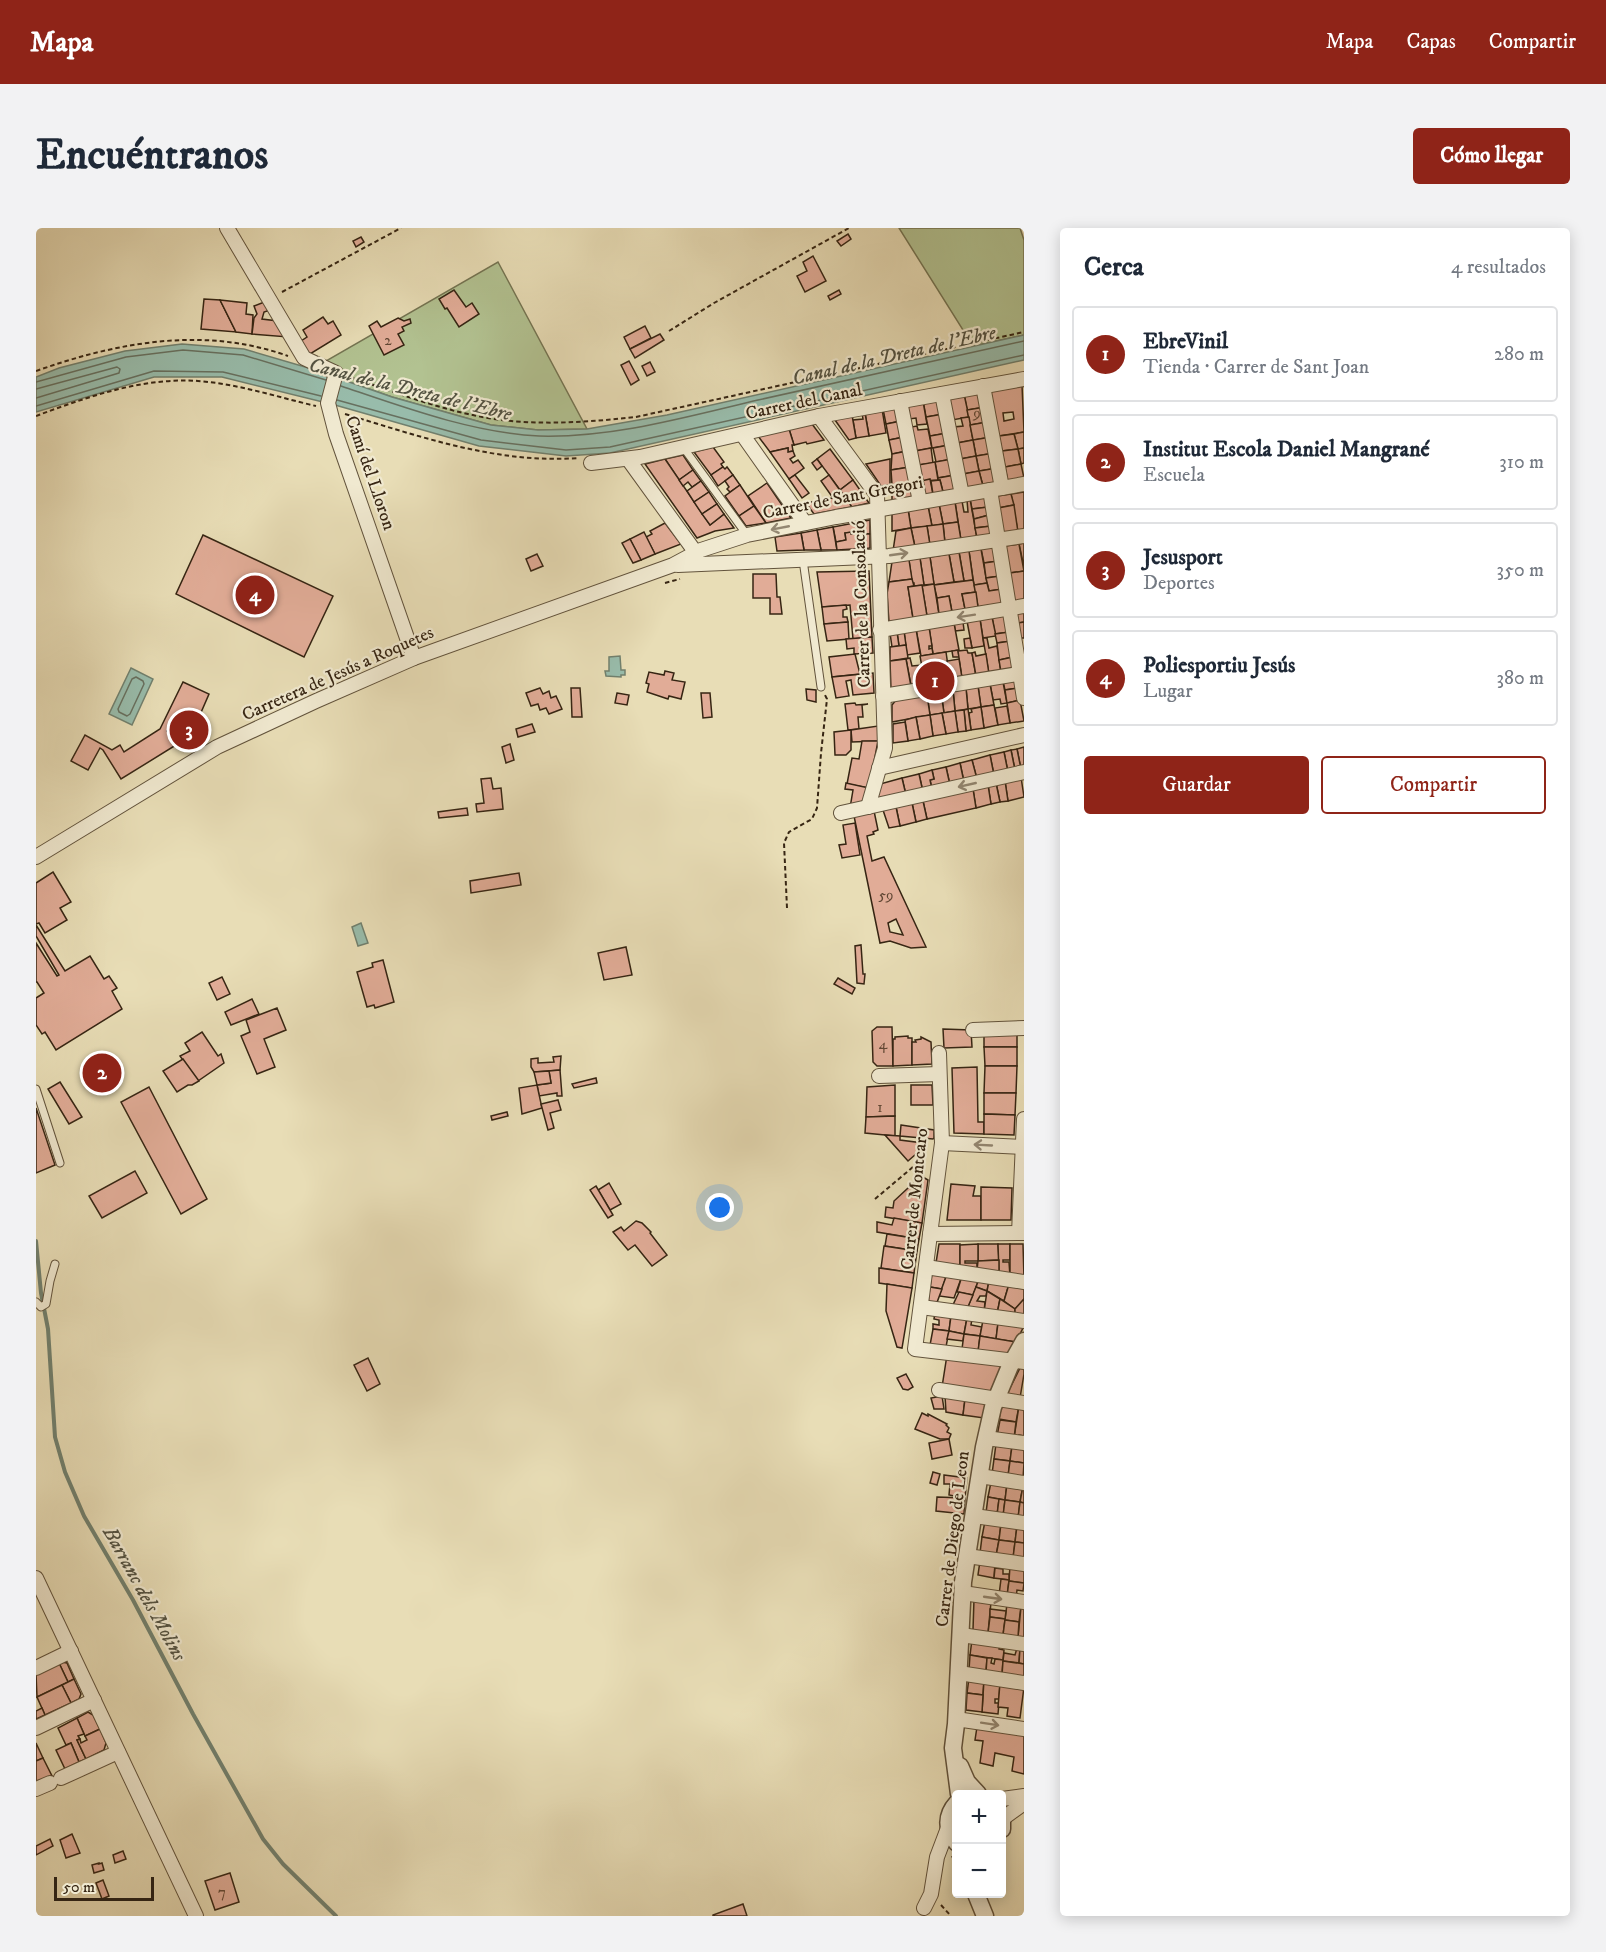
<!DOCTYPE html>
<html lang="es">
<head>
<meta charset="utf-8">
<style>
  :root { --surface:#fff; --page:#f2f2f3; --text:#1f2937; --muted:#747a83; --line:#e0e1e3; --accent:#8f2418 }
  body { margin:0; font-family:"IM FELL DW Pica",serif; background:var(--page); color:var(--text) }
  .controls { position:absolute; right:18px; bottom:18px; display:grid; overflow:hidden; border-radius:6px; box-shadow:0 3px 15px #0003 }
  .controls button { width:54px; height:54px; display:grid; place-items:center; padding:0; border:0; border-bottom:2px solid var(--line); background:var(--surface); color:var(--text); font:30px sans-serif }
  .scale { position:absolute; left:18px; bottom:15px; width:100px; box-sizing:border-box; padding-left:6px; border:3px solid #362513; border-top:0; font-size:16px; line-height:21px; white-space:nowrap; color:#362513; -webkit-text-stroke:4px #f0e9d0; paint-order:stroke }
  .you { position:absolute; left:684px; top:980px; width:21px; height:21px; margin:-15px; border:4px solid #fff; border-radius:50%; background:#1a73e8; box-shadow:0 0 0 9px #1a73e833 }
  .badge { display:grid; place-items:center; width:39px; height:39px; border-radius:50%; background:var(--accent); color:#fff; font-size:20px; font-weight:700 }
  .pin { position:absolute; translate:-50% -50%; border:3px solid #fff; box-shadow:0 2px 6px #0006 }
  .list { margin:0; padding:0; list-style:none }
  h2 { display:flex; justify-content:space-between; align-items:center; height:78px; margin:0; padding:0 24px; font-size:26px }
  h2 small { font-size:20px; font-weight:400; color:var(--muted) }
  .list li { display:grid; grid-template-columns:39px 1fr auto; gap:18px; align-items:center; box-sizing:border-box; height:96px; margin:0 12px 12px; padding:0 12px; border:2px solid var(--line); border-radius:6px }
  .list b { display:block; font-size:22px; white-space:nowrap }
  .list p { margin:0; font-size:20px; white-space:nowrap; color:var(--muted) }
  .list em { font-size:20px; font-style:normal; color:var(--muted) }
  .actions { display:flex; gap:12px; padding:18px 24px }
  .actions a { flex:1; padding:14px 0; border:2px solid var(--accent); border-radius:6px; text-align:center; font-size:21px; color:var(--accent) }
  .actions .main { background:var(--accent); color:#fff }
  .map { position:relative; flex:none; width:988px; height:1688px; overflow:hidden; border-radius:6px }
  header { display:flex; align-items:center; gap:36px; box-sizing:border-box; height:84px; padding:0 30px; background:var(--accent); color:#fff }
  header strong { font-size:28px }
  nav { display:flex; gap:33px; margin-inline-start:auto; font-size:21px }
  .intro { display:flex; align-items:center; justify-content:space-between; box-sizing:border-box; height:144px; padding:0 36px }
  h1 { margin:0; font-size:42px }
  .button { padding:15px 27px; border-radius:6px; background:var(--accent); color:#fff; font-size:21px; font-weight:700 }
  main { display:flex; gap:36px; padding:0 36px }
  aside { flex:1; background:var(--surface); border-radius:6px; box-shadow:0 3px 15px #0003 }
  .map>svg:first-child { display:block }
  .green { fill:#b2c291; stroke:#747452; stroke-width:1.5 }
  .water { fill:#98bcab; stroke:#71806e; stroke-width:1.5 }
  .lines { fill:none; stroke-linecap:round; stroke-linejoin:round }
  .shore { stroke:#67705f; stroke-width:1.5 }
  .stream { stroke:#71806e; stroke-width:4 }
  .building { fill:#e1ac97; stroke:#362513; stroke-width:1.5; fill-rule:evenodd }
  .service-casing { stroke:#62533c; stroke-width:9 }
  .minor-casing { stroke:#62533c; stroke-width:16 }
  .tertiary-casing { stroke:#62533c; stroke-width:19 }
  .path { stroke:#362513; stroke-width:2; stroke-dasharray:4.5 3; stroke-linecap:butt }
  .service { stroke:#f0e9d0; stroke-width:7 }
  .minor { stroke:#f0e9d0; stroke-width:14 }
  .tertiary { stroke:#f0e9d0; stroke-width:16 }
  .oneway { stroke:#938772 }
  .labels { text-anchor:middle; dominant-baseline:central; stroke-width:4.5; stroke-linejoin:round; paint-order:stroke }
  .number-label { font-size:15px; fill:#614734 }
  .street-label { font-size:18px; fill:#362513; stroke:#f0e9d0 }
  .water-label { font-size:20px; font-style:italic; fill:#535241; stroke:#f0e9d0 }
</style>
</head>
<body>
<header>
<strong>Mapa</strong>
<nav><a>Mapa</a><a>Capas</a><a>Compartir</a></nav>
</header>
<div class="intro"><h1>Encuéntranos</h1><a class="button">Cómo llegar</a></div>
<main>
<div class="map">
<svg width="988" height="1688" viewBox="0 0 988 1688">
  <rect width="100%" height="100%" fill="#e8ddb6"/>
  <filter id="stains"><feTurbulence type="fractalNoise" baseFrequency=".00333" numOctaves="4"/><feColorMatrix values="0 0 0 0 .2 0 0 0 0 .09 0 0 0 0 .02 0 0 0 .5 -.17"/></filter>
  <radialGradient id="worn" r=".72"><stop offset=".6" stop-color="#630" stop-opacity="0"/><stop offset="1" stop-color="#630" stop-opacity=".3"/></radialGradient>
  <g class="green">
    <path d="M863 0H984L988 12V107L937 118Z"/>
    <path d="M462 34 551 201 502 202 455 197 356 169 276 141Z"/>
  </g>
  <g class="water">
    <path d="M988 107V132L574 225 530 228 443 218 299 177 186 149H118L0 184V149L23 140 89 123 146 116 208 121 276 141 356 169 455 197 502 202 551 201 631 187Z"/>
    <path d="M584 428 585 442H589V447H585V449L570 448 569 443H573V429Z"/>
    <path d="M95 440 117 451 96 497 73 486Z"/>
    <path d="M325 695 332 715 322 718 316 699Z"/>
  </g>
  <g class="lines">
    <g class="shore">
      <path d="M0 154 90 129 147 122 207 127 290 152"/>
      <path d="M305 158C367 179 437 205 503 208 577 210 650 189 722 172 810 152 899 133 988 113"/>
      <path d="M0 161 81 139 84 141 83 145 0 170"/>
      <path d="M301 172 445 212 530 222 574 219 988 127"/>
      <path d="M0 178 118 143 187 144 285 168"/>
      <path d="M100 449 107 453 108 456 94 486 91 488 83 484 82 481 96 451Z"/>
    </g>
    <path class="stream" d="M0 1013 5 1065 12 1101 19 1209 29 1244 48 1288 97 1372 157 1486 227 1611 247 1636 300 1688"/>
  </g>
  <g class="building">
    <path d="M812 6 815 11 805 18 801 13Z"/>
    <path d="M325 9 328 14 320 19 317 13Z"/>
    <path d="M777 28 790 53 769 64 761 48 771 43 767 34Z"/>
    <path d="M418 62 430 79 436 75 443 86 423 99 411 80 409 81 403 71Z"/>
    <path d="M803 62 805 66 794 72 792 68Z"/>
    <path d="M168 71 184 72 200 104 165 101Z"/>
    <path d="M184 72 211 75 210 86 217 87 216 106 200 104Z"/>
    <path d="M231 73 234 82 228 84 226 91 242 93 252 109 216 106 218 90 221 86 218 78Z"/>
    <path d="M287 89 292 96 297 93 305 107 274 126 269 125 262 115 271 109 267 102Z"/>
    <path d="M362 90 368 93 374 91 375 95 366 99 368 103 362 106 368 117 348 127 333 98 341 93 345 99Z"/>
    <path d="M609 98 615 110 594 121 588 109Z"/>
    <path d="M624 106 628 112 599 130 594 121Z"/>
    <path d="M593 133 603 152 595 157 585 137Z"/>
    <path d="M614 134 619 144 611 148 606 138Z"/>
    <path d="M986 157 988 204 963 208 953 163ZM977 184 978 191 968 193 967 185Z"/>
    <path d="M945 163 949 179 931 182 928 166Z"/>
    <path d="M928 166 933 189 916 192 911 169Z"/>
    <path d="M904 171 907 186 890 189 887 173Z"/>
    <path d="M887 173 891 196 881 197 880 190 873 191 870 176Z"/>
    <path d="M863 178 865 193 850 196 847 181Z"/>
    <path d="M949 179 951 194 934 197 931 182Z"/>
    <path d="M846 181 850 205 833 208 829 185Z"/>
    <path d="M826 185H829L833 208 820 210 817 192 827 191Z"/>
    <path d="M907 186 911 205 894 208 890 189Z"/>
    <path d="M816 187 820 210 813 212 799 192 801 190Z"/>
    <path d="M933 189 937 212 921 215 918 199 927 198 925 190Z"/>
    <path d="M865 193 868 209 853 212 850 196Z"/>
    <path d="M951 194 955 209 937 212 934 197Z"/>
    <path d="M776 196 788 212 771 216 770 214 758 217 753 201Z"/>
    <path d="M881 198 882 202 892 201 896 220 879 223 875 199Z"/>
    <path d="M753 201 758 217H756L757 223 752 224V220L734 224 722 208Z"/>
    <path d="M988 204V220L982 221 978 206Z"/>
    <path d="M911 205 913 217 896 220 894 208Z"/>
    <path d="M978 206 982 221 966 223 963 208Z"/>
    <path d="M868 209 871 223 856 226 853 212Z"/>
    <path d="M955 209 958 225 940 228 937 212Z"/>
    <path d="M937 212 940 228 924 231 921 215Z"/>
    <path d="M913 217 916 231 900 234 897 220Z"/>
    <path d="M677 219 688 234 685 236 687 239 675 247 658 224Z"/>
    <path d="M752 220V224L757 223 759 228 754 231 757 235 762 232 768 240 753 251 734 224Z"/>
    <path d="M895 220 897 235 882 237 879 223Z"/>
    <path d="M988 220V235L985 236 982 221Z"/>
    <path d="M794 221 817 252 804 262 781 231Z"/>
    <path d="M982 221 985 236 969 239 966 223Z"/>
    <path d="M871 223 874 239 855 242 856 226Z"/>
    <path d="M958 225 961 240 943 243 940 228Z"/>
    <path d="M647 227 657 242 643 252 629 231Z"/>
    <path d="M940 228 943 243 927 246 924 231Z"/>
    <path d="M629 231 674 297 688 286 698 300 679 303 661 310 609 236Z"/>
    <path d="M781 231 786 238 781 242 776 235Z"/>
    <path d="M854 231V257L845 258 830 236Z"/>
    <path d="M916 231 919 247 902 250 899 234Z"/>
    <path d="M899 234 902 252 885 253 882 237Z"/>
    <path d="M985 236 988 250 972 254 969 239Z"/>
    <path d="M687 239 689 241 691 239 697 247 682 258 675 247Z"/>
    <path d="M874 239 877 254 856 257 855 242Z"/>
    <path d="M961 240 964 255 947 258 943 243Z"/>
    <path d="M657 242 665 253 656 259 652 254 647 258 643 252Z"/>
    <path d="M943 243 947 258 930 260 927 246Z"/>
    <path d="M697 247 704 257 694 264 691 261 693 259 689 253Z"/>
    <path d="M759 247 773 265 766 270 753 251Z"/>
    <path d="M793 247 816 279 778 286 770 275 797 270 785 253Z"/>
    <path d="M919 247 922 262 907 264 904 252H902V250Z"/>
    <path d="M894 251 897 266 888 267 885 253Z"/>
    <path d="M817 252 833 275 816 279 804 262Z"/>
    <path d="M904 252 907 264 897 266 895 253Z"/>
    <path d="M665 253 673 264 658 274 651 263Z"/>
    <path d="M877 254 880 269 856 272V257Z"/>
    <path d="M731 255 748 280 755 290 730 295 712 268Z"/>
    <path d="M704 257 718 278 703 288 689 268Z"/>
    <path d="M673 264 681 276 666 286 658 274Z"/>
    <path d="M988 264V303L982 304 975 266Z"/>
    <path d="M975 266 978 277 962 280 961 268Z"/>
    <path d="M950 269 952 279 936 281 934 271Z"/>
    <path d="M934 271 941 310 925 312 919 274 926 273 928 284H932L931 272Z"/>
    <path d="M919 274 922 294 907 296 903 276Z"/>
    <path d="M681 276 688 286 674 297 666 286Z"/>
    <path d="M903 276 907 296 896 298 892 278Z"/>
    <path d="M978 277 982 304 966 306 962 280Z"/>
    <path d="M718 278 730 295 710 298 703 288Z"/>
    <path d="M892 278 896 298 875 300 872 281Z"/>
    <path d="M952 279 953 287 938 291 936 281Z"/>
    <path d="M872 281 875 300 856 303V284Z"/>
    <path d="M953 287 955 298 939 300 938 291Z"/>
    <path d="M834 292V306L809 305 810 312 800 314 797 299Z"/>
    <path d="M922 294 925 312 909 315 907 296Z"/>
    <path d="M629 295 645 316 619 326 610 309 616 306 614 303Z"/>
    <path d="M907 296 909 315 894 317 891 298Z"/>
    <path d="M891 298 894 317 879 319 875 300Z"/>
    <path d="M955 298 957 307 941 310 939 300Z"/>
    <path d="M797 299 801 322H785L781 302Z"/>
    <path d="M875 300 879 319 857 323 860 303Z"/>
    <path d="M781 302 785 322H768L765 305Z"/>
    <path d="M608 304 619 326 605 332 594 311Z"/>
    <path d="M815 304V306H834V320L801 322 800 314 810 312 809 305Z"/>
    <path d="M765 305 768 322 741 323 739 309Z"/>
    <path d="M167 307 297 368 268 429 140 366Z"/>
    <path d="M594 311 605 332 597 335 586 315Z"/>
    <path d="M988 315V339L983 316Z"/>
    <path d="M983 316 988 343 974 345 969 318Z"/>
    <path d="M959 319 962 333 948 335 945 321Z"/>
    <path d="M945 321 951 355 938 357 933 323Z"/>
    <path d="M933 323 937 352 928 353 923 324Z"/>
    <path d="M923 324 928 353 918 354 913 326Z"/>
    <path d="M501 326 507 338 495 343 490 331Z"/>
    <path d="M913 326 918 354 898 357 894 329Z"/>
    <path d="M894 329 898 356 888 357 884 330Z"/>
    <path d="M884 330 888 357 878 358V355H876L873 332Z"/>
    <path d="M873 332 876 351 853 354 856 334Z"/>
    <path d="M962 333 964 348 950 350 948 335Z"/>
    <path d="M833 343 836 409 817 411 814 377 786 379 781 344Z"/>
    <path d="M988 343V372L978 373 974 345Z"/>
    <path d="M717 346H740L741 369H744L746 386H734V370H717Z"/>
    <path d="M964 348 966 361 953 363 950 350Z"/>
    <path d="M876 351 878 358 872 359 877 390 853 394 851 366 853 354Z"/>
    <path d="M937 352 940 364 926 366 929 381 916 384 913 368 901 370 898 357Z"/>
    <path d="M951 355 953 363 966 361 968 375 942 379 938 357Z"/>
    <path d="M898 356 903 386 891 388 886 358Z"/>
    <path d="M886 357 891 388 877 390 872 359Z"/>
    <path d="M940 364 942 379 929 381 926 366Z"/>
    <path d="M913 368 916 384 903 386 901 370Z"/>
    <path d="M810 377 811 381 807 382V389H811L812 394 788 396 786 379Z"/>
    <path d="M988 384V394L982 395 980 385Z"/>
    <path d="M970 387 973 404 959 406 956 389Z"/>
    <path d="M956 389 960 408 947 410 944 391Z"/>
    <path d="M944 391 948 418 936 420 931 393Z"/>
    <path d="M812 394 813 411 791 413 788 396Z"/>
    <path d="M927 394 928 402 919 403 918 395Z"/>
    <path d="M988 394V410H984L982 395Z"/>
    <path d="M918 395 923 422 897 426 893 399Z"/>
    <path d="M893 399 896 418H893V421L896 420 897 426 885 428 880 401Z"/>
    <path d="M880 401 884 425 871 427 868 403Z"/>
    <path d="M868 403 870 417 863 418 861 404Z"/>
    <path d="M861 404 863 418 856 419 854 405Z"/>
    <path d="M973 404 975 413 961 415 959 406Z"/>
    <path d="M836 409 837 425 818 426V420L811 421 810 411Z"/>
    <path d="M947 410H951L953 420 961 418 965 444 953 446Z"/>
    <path d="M928 411 934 410 936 420H929Z"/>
    <path d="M975 413 977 429 963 432 961 415Z"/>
    <path d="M870 417 872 430 854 433V419Z"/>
    <path d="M922 422 923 429H917L916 423Z"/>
    <path d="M931 422 932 425H936L940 448 926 450 922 423Z"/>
    <path d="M910 424 914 452 889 456 884 428Z"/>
    <path d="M939 424 940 428 950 426 953 446 940 448 936 425Z"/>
    <path d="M819 426 824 446 796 449 793 429Z"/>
    <path d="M977 429 979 441 965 444 963 432Z"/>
    <path d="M874 430 876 438 886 437 889 456 875 458 870 431Z"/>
    <path d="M870 431 875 458 855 462 854 433Z"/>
    <path d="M923 431 926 450 914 452 911 433Z"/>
    <path d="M629 443 638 445 636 452 649 454 645 471 633 468 632 471 611 464 613 456 610 455 613 444 628 447Z"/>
    <path d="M837 445 838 465 817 467 815 452 810 453 813 468 800 470 796 449Z"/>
    <path d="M981 452 982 460 969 462 967 454Z"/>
    <path d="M147 454 173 466 160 496 165 505 157 510 138 499 131 503 140 517 85 551 67 522 64 520 52 542 35 533 49 507 76 522 84 517 88 524 124 501Z"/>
    <path d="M967 454 971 475 965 476 964 471 957 472 954 456Z"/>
    <path d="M954 456 958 477 945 479 942 458Z"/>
    <path d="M942 458 945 479 932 481 930 460Z"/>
    <path d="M504 460 507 466 513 463 515 470 520 468 526 481 513 486 510 480 504 482 502 476 495 478 490 465Z"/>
    <path d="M535 460H544L546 489H536Z"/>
    <path d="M930 460 932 481 919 483 917 462Z"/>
    <path d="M982 460 984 472 971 475 969 462Z"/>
    <path d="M770 461 780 462V474L771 472Z"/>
    <path d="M917 462 919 483 908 485 905 464Z"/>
    <path d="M905 464 908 485 894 487 891 467Z"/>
    <path d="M581 465 593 467 591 477 579 475Z"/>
    <path d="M665 465H674L676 489 667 490Z"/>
    <path d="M891 467 894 487 856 494V477L860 472Z"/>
    <path d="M984 472 988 493 974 495 971 475Z"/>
    <path d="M819 475 820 477 832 476 826 477 827 489H822L823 501 812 502 809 476Z"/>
    <path d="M958 477 962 497 948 500 945 479Z"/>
    <path d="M971 478 974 495 962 497 959 480Z"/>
    <path d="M945 479 948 500 935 502 933 485 936 484 935 481Z"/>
    <path d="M932 481 935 502 930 503 928 482Z"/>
    <path d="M928 482 930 503 922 504 919 483Z"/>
    <path d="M919 483 922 504 910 506 906 485Z"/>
    <path d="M906 485 910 506 897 508 894 487Z"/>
    <path d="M894 487 897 508 884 511 880 489Z"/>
    <path d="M880 489 884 511 872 513 869 492Z"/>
    <path d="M869 494 872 513 857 515V496Z"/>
    <path d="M496 496 499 504 482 509 480 501Z"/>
    <path d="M842 498V513L816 514 815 502Z"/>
    <path d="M815 502V522L810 527H799L798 504Z"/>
    <path d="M826 513H842L833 560 811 556 816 530 823 531Z"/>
    <path d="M474 516 478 532 470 535 466 519Z"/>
    <path d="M988 519V540L985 541 981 521Z"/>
    <path d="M981 521 985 541 979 542 975 522Z"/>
    <path d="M975 522 979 542 972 544 968 524Z"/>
    <path d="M968 524 972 544 958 547 954 527Z"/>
    <path d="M954 527 958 547 941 551 936 532Z"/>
    <path d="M936 532 941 551 928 554 924 535Z"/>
    <path d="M924 535 928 554 914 557 910 539Z"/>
    <path d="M910 539 914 557 896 561 894 552 898 551 896 542Z"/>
    <path d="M896 542 898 551 894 552 896 561 887 564 883 546Z"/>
    <path d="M883 546 887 564 870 567 866 550Z"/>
    <path d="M985 549 988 569 972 573 969 553Z"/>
    <path d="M455 550 457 561 465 560 467 581 441 584 440 576 448 575 445 551Z"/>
    <path d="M866 550 870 567 841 574 844 556Z"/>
    <path d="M969 553 972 573 964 574 960 555Z"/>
    <path d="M810 555 833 560 830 576 814 580 817 562 809 561Z"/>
    <path d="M960 555 964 574 955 576 952 557Z"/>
    <path d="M952 557 955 576 940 580 937 561Z"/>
    <path d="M937 561 940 580 891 591 887 573Z"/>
    <path d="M887 573 891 591 880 594 876 575Z"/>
    <path d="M876 575 880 594 864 598 860 579Z"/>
    <path d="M860 579 864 598 853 600 847 582Z"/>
    <path d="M431 580 432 587 403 590 402 584Z"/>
    <path d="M838 583 842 602 837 604 838 606 831 608 836 633 848 629 890 719 875 720 854 713 844 715 818 588ZM860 691 867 707 854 704 852 695Z"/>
    <path d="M819 595 824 627 806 630 803 617 810 616 807 597Z"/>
    <path d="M17 644 35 674 24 680 31 692 9 705 3 695 0 696V655Z"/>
    <path d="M483 645 485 657 435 665 434 653Z"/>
    <path d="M0 697 29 743 54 728 68 751 73 748 81 760 76 763 86 781 20 822 9 804 6 806 0 797V770L8 765 1 754H0V715L21 748 23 747 0 708Z"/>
    <path d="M825 717 827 746H829L828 756 821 755 819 718Z"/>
    <path d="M590 719 596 747 568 752 562 725Z"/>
    <path d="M347 732 358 774 339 780 338 777 331 779 321 744 337 739 336 735Z"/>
    <path d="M186 749 194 766 181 772 173 755Z"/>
    <path d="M802 750 819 760 816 766 798 756Z"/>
    <path d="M216 771 223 786 195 797 189 784Z"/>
    <path d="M241 780 250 802 228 811 239 839 221 846 205 808 214 804 210 792Z"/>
    <path d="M841 799H856L857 838H841L837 834 836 803Z"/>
    <path d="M907 801 935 802 936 819 908 820Z"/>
    <path d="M166 804 182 828 185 826 188 835 162 853 144 828 154 823 149 815Z"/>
    <rect x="948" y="806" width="33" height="13"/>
    <path d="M872 808V810H876V837L857 838V811H859V809Z"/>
    <path d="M885 809 895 814 896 836 876 837V814H880L879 812 885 811Z"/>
    <path d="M948 819H981V838H949Z"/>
    <path d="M525 828 524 842 498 844 495 839V831L502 830V835L518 834 517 829Z"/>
    <path d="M147 831 163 853 156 857H152L141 864 127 843Z"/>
    <path d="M949 838H981L980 865H948Z"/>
    <path d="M941 839 942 894H948V906L918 905 916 840Z"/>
    <path d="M524 842 526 868H521V865L503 868 501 857 515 855 513 843Z"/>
    <path d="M513 843 515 855 501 857 498 844Z"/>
    <path d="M560 850 561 855 538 860 536 856Z"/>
    <path d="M24 854 46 889 33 896 12 861Z"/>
    <path d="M501 857 506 880 486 886 483 860Z"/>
    <path d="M859 857V888L830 889 831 859Z"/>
    <path d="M875 857H896L897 877H875Z"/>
    <path d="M113 859 171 971 145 986 85 874Z"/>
    <path d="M948 865H980L979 887 948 886Z"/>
    <path d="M522 872 525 882 514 885 518 900 512 902 505 876Z"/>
    <path d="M0 880 19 937 0 945Z"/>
    <path d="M471 884 472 888 456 892 455 888Z"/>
    <path d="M948 886 979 887 978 907 948 906Z"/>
    <path d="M859 888V908L829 905 830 889Z"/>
    <path d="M865 897 898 902V910L897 911 864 908Z"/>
    <path d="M849 907 864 908V912L887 915 888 919 872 933Z"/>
    <path d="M99 943 111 965 66 990 53 968Z"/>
    <path d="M885 948 892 952 886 995 849 989 850 979 857 980 858 973Z"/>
    <path d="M573 955 585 976 574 982 562 962Z"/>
    <path d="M915 956 939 958 937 968H945V992H911Z"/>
    <path d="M560 958 577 987 572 990 554 962Z"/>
    <path d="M945 959 976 960 975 992H945Z"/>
    <path d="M858 990 886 995 883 1011 841 1004V994L856 997Z"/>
    <path d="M600 993 606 995 615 1004 614 1005 631 1027 616 1038 599 1017 592 1022 577 1004 585 999 588 1003Z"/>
    <path d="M851 1006 883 1011 881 1023 849 1018Z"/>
    <path d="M903 1016H924V1040L900 1035Z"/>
    <path d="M942 1016H962L963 1032 942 1033Z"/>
    <path d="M942 1016V1033H929V1035H941V1042L924 1040V1017Z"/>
    <path d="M962 1016H974V1032H967V1034H973L974 1048 963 1046Z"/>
    <path d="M974 1016H987L988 1050 974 1048Z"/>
    <path d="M848 1018 881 1023 878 1045 845 1040Z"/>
    <path d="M963 1032V1046L941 1042 942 1033Z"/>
    <path d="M843 1040 878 1045 876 1060 843 1055Z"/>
    <path d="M896 1045 911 1046 906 1061 894 1059Z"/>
    <path d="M911 1046 926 1048 918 1070 903 1068Z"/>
    <path d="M926 1048 943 1051 937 1067 921 1064Z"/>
    <path d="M943 1051 953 1053 951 1063 940 1059Z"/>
    <path d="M953 1053 973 1056 968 1073 951 1063Z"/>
    <path d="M851 1056 876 1060 866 1120 861 1119 850 1083Z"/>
    <path d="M973 1056 988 1058V1071L979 1081 968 1073Z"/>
    <path d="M894 1059 906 1061 900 1077 892 1075Z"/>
    <path d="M940 1059 951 1063 950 1068H944L941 1073 949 1074 948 1084 931 1081Z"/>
    <path d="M951 1063 964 1071 961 1086 948 1084Z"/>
    <path d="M923 1064 937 1067 931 1081 916 1079Z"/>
    <path d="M964 1071 979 1081V1089L961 1086Z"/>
    <path d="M988 1071V1090L979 1089V1081Z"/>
    <path d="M899 1085 915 1088 913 1103 897 1101V1096L903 1097V1092L898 1091Z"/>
    <path d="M915 1088 931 1090 928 1106 913 1103Z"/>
    <path d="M931 1090 936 1091 935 1097 946 1099 944 1108 928 1106Z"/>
    <path d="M947 1092 962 1095 960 1111 944 1108Z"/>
    <path d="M962 1095 988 1098 980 1114 960 1111Z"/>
    <path d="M897 1101 913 1103 910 1119 894 1117Z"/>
    <path d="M913 1103 928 1106 927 1113 911 1111Z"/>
    <path d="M928 1106 944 1108 942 1124 926 1121Z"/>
    <path d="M944 1108 980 1114 972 1129 942 1124Z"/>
    <path d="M911 1127 968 1136 953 1166 906 1159Z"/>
    <path d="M332 1130 344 1156 331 1163 318 1137Z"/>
    <path d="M985 1138H988V1146L984 1170 970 1168Z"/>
    <path d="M870 1146 877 1159 872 1162 867 1161 861 1150Z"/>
    <path d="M906 1168 908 1181H898L895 1170Z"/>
    <path d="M909 1168 929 1171 927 1187 910 1184Z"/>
    <path d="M929 1171 951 1174 948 1190 927 1187Z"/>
    <path d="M970 1176 983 1178 980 1194 963 1191 965 1180Z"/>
    <path d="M983 1178 988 1179V1208L983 1207V1211L978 1210Z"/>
    <path d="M886 1185 892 1188V1186L911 1196 910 1197 913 1200 911 1204 915 1206 913 1211H904L879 1201Z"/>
    <path d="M964 1192 980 1194 978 1210 961 1208Z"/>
    <path d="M913 1211 916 1227 896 1231 893 1215Z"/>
    <path d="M960 1216 976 1218 974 1233 958 1231Z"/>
    <path d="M976 1218 988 1220V1235L974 1233Z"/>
    <path d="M958 1231 974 1233 972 1248 956 1246Z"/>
    <path d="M974 1233 988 1235 987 1251 972 1248Z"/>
    <path d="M897 1244 904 1246 901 1257 894 1255Z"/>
    <path d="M908 1247 931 1250 929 1270 913 1267 914 1256H908Z"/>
    <path d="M955 1254 971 1256 969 1272 952 1269Z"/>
    <path d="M971 1256 987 1258 984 1274 969 1272Z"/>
    <path d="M987 1258H988V1275L984 1274Z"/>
    <path d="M901 1269 929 1270 928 1286 900 1283Z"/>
    <path d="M952 1269 963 1271 961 1287 950 1285Z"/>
    <path d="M963 1271 969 1272 967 1288 961 1287Z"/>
    <path d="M969 1272 984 1274 982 1290 967 1288Z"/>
    <path d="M984 1274 988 1275V1291L982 1290Z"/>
    <path d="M949 1293 965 1296 963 1312 946 1309Z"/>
    <path d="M965 1296 981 1298 979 1314 963 1312Z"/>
    <path d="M981 1298 988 1299V1315L979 1314Z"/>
    <path d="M946 1309 963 1312 960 1328 944 1325Z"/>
    <path d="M963 1312 979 1314 977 1330 960 1328Z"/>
    <path d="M979 1314 988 1315V1331L977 1330Z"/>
    <path d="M944 1333 959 1335 958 1350 942 1347Z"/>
    <path d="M974 1338 988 1339V1355L973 1353Z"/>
    <path d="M959 1340 967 1341V1346H973V1352L958 1350Z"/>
    <path d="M965 1351 973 1352 971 1368 963 1367Z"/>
    <path d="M973 1353 988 1355 987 1363 981 1362 980 1370 971 1368Z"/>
    <path d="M938 1371 955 1374 952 1405 937 1402Z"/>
    <path d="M971 1376 985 1379 983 1394 969 1392Z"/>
    <path d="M985 1379H988V1410L982 1409Z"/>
    <path d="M954 1381 970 1383 969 1391 954 1389Z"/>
    <path d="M954 1389 969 1391 967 1407 952 1405Z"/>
    <path d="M969 1392 983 1394 982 1409 967 1407Z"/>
    <path d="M936 1412 964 1417 963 1421 968 1422 967 1432 934 1427Z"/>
    <path d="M981 1420H984L983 1435 967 1433 968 1425 979 1427Z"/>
    <path d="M984 1420 988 1421V1436L983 1435Z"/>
    <path d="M934 1427 951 1430 950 1444 933 1442Z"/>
    <path d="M951 1430H956L955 1435 958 1436 959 1431 967 1432 966 1447 950 1444Z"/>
    <path d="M967 1433 988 1436V1450L966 1447Z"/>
    <path d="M26 1434 31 1435 38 1451 32 1454 23 1435Z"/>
    <path d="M23 1435 32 1454 1 1469 0 1446Z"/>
    <path d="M933 1450 948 1452 947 1467 931 1465Z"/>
    <path d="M38 1451 45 1466 43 1471 35 1475 26 1457Z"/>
    <path d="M948 1452 964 1455 963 1471H959V1475H963L962 1486 946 1484Z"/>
    <path d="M964 1455 988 1459 984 1490 971 1488 972 1480 962 1479Z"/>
    <path d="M26 1457 35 1475 9 1487 1 1469Z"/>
    <path d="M931 1465 947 1467 946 1484 930 1482Z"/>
    <path d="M6 1480 9 1487 0 1491V1483Z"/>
    <path d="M52 1484 57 1487 64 1501 49 1508 41 1490Z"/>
    <path d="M41 1490 48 1506 42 1508 44 1511 41 1512 50 1531 43 1534 35 1515 30 1517 22 1500Z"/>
    <path d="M941 1499 988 1506V1546L976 1543 978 1529 959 1525 957 1538 944 1535 947 1513 939 1512Z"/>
    <path d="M64 1501 70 1515 68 1522 50 1531 41 1512 44 1511 45 1515 51 1512 49 1508Z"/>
    <path d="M0 1515 7 1530 0 1533Z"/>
    <path d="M35 1515 43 1534 29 1541 20 1522Z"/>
    <path d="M7 1530 16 1548 0 1555V1533Z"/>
    <path d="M36 1606 44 1625 30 1630 24 1612Z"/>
    <path d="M14 1611 17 1618 0 1627V1618Z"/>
    <path d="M87 1623 90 1631 79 1635 77 1627Z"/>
    <path d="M63 1635V1636L66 1635 68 1642 58 1645 56 1637Z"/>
    <path d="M194 1645 203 1674 179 1682 169 1653Z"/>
    <path d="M67 1652 73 1668 66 1671 60 1655Z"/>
    <path d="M707 1676 711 1688H677V1687Z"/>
  </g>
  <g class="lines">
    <g class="service-casing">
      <g id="service">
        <path d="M647 219 711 307"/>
        <path d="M767 332 785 459"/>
        <path d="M0 861 24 935"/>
        <path d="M0 1074 5 1079 10 1076 14 1053 19 1036"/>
      </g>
    </g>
    <g class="minor-casing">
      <g id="minor">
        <path d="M191 0 268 130 300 145 292 175 300 206 378 430"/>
        <path d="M947 158 966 260"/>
        <path d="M906 166 926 267"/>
        <path d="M864 173 884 274"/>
        <path d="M783 188 841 267 849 520 832 579"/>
        <path d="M706 206 769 295"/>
        <path d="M592 231 660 325"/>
        <path d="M555 235 604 229 783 188 988 151"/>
        <path d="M954 262 988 470"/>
        <path d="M642 337 853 328 988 308"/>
        <path d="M844 402 988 378"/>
        <path d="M847 468 988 445"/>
        <path d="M843 540 988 507"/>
        <path d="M805 585 988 544"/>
        <path d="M0 629 181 519 280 473 378 430 637 337 665 322 711 307 800 289 988 256"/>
        <path d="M937 802 988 800"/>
        <path d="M903 825 906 915 879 1121 988 1134"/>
        <path d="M843 848 903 846"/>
        <path d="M906 915 988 919"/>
        <path d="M983 1005 988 891"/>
        <path d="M894 1006 988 1005"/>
        <path d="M890 1039 988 1054"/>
        <path d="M885 1079 988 1093"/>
        <path d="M903 1162 988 1175"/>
        <path d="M950 1210 988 1215"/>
        <path d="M944 1248 988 1255"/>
        <path d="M938 1288 988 1295"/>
        <path d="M931 1328 988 1336"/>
        <path d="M0 1350 160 1688"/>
        <path d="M927 1365 988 1374"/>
        <path d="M925 1407 988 1416"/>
        <path d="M0 1440 35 1423"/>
        <path d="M923 1445 988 1455"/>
        <path d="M920 1491 988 1501"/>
        <path d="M0 1500 58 1472"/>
        <path d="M25 1550 82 1524"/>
        <path d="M0 1561 14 1555"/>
        <path d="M966 1571 988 1568"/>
        <path d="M966 1591 988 1575"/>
        <path d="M888 1680 895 1666 901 1629 912 1600"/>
      </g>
    </g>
    <g class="tertiary-casing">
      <g id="tertiary">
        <path d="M924 1538 931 1554 942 1566"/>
        <path d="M923 1566 917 1520 920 1496 927 1354 948 1219 957 1179 974 1138 988 1113"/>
        <path d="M921 1575C910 1587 909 1602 921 1615"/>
        <path d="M966 1588V1601"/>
        <path d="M940 1666 949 1688"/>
      </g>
    </g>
    <g class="path">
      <path d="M246 64 365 0"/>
      <path d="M633 103 678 75 813 0"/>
      <path d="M0 143C82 114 168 98 252 128"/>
      <path d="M314 149C352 162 392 177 432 186 487 199 544 195 600 189L988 104"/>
      <path d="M309 186C386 209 461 236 543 230"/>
      <path d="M0 188C51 169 107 149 162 153 203 156 241 169 280 178"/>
      <path d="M629 355 644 351"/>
      <path d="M751 680 748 615 753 604 776 591 781 580 785 525 791 471 789 467"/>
      <path d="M839 971 890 928"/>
      <path d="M916 1628 921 1637"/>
      <path d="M905 1677 915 1688"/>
    </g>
    <use href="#service" class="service"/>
    <use href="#minor" class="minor"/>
    <use href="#tertiary" class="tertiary"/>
  </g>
  <defs><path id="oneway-shaft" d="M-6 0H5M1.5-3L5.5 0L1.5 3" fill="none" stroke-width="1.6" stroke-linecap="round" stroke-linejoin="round" transform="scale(1.5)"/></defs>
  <g class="oneway">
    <use href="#oneway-shaft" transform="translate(744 300) rotate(169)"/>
    <use href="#oneway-shaft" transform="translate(863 326) rotate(-8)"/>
    <use href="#oneway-shaft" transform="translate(930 388) rotate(171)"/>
    <use href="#oneway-shaft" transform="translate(931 557) rotate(167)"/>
    <use href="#oneway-shaft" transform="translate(947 917) rotate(-177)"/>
    <use href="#oneway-shaft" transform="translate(957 1370) rotate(8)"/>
    <use href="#oneway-shaft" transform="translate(954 1496) rotate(9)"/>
  </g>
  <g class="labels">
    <g class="number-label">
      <text x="352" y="112">2</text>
      <text x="941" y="185">9</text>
      <text x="850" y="667">59</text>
      <text x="847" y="816">4</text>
      <text x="844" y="879">1</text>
      <text x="186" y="1664">7</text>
    </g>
    <g class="street-label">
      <text transform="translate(768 174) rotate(-12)">Carrer del Canal</text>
      <text transform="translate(334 245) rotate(71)">Camí del Lloron</text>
      <text transform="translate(807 270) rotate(-11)">Carrer de Sant Gregori</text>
      <text transform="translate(826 376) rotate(-92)">Carrer de la Consolació</text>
      <text transform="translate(302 446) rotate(-24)">Carretera de Jesús a Roquetes</text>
      <text transform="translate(879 971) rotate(-84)">Carrer de Montcaro</text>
      <text transform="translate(917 1311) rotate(-83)">Carrer de Diego de Leon</text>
    </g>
    <g class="water-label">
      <text transform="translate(858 128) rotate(-13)">Canal de la Dreta de l'Ebre</text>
      <text transform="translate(374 162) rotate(14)">Canal de la Dreta de l'Ebre</text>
      <text transform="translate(108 1366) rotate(61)">Barranc dels Molins</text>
    </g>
  </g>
  <rect width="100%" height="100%" filter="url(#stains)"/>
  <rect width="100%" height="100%" fill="url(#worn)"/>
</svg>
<div class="controls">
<button>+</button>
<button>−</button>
</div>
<div class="scale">50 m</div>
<div class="you"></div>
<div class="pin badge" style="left:899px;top:453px">1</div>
<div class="pin badge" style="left:66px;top:845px">2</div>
<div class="pin badge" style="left:153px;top:502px">3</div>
<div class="pin badge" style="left:219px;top:367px">4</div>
</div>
<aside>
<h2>Cerca<small>4 resultados</small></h2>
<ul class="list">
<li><span class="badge">1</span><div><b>EbreVinil</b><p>Tienda · Carrer de Sant Joan</p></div><em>280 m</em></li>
<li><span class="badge">2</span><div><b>Institut Escola Daniel Mangrané</b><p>Escuela</p></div><em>310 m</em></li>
<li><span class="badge">3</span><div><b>Jesusport</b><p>Deportes</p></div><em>350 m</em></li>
<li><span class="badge">4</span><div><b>Poliesportiu Jesús</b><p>Lugar</p></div><em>380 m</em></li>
</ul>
<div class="actions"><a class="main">Guardar</a><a>Compartir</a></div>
</aside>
</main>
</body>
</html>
